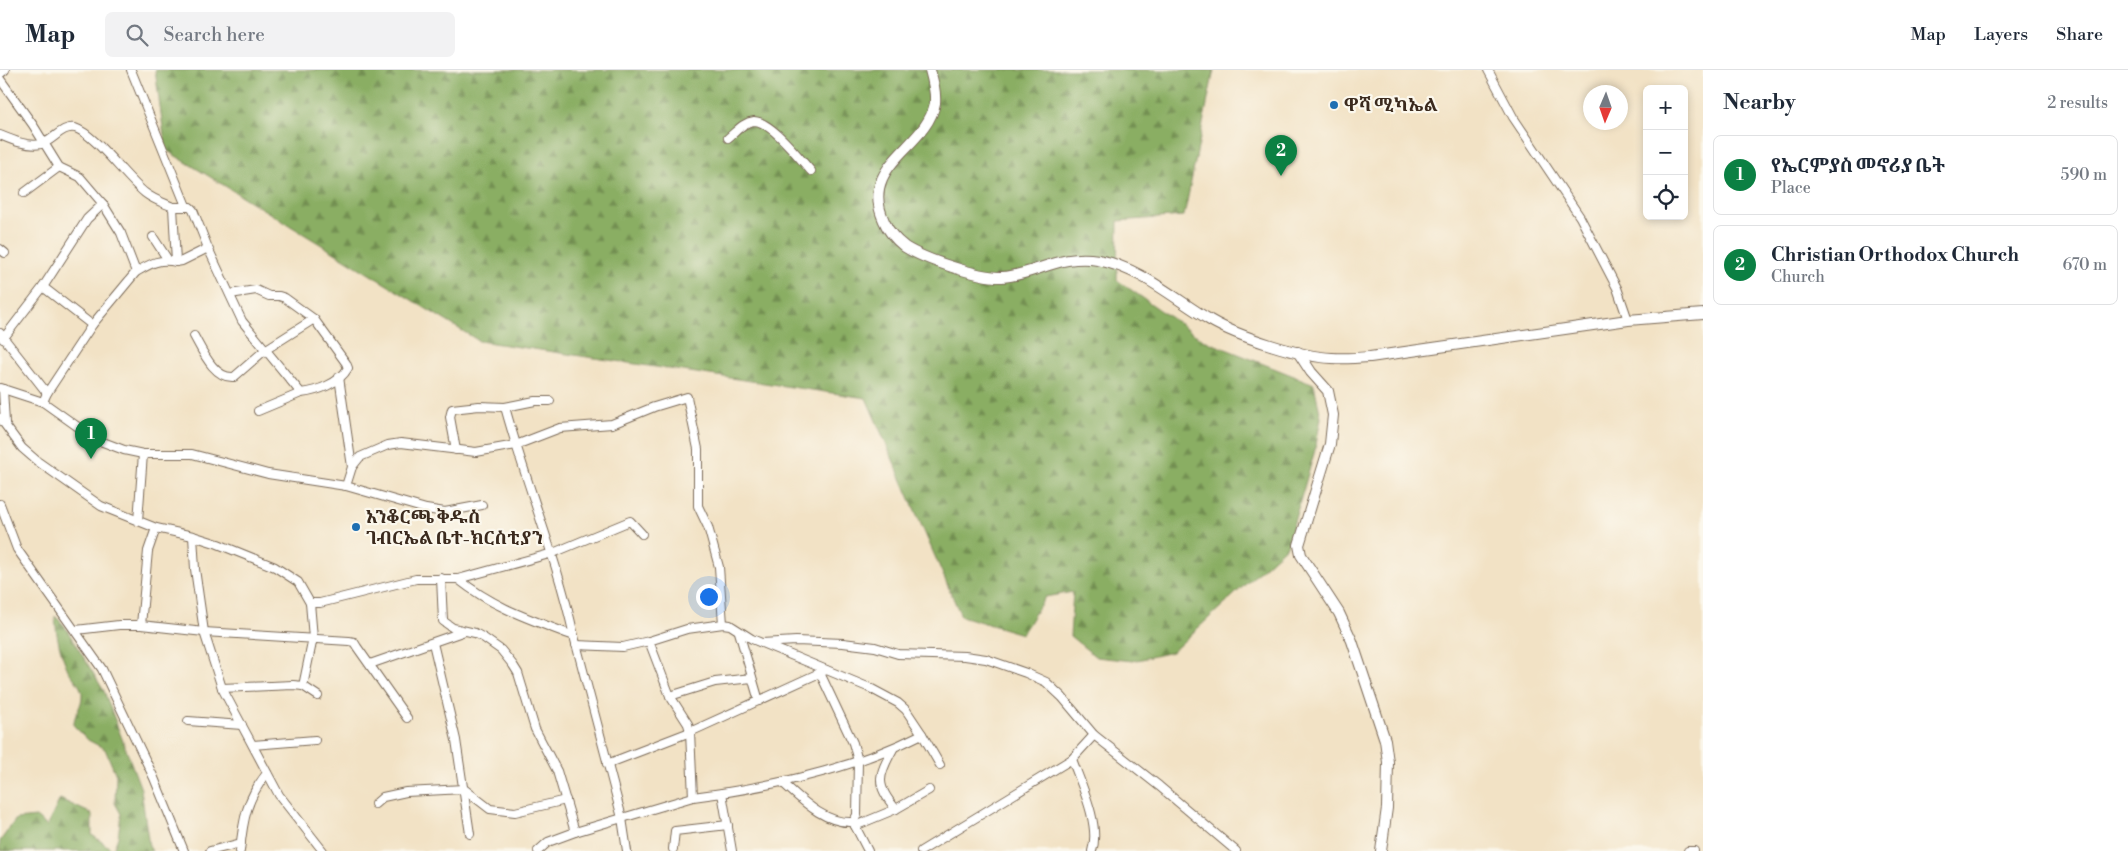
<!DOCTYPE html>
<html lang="en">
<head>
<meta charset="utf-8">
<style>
  :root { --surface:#fff; --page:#f2f2f3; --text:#1f2937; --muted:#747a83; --line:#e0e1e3; --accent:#0b8043 }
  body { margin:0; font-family:"Libre Bodoni","Noto Serif Ethiopic",serif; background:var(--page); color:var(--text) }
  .controls { position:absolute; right:15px; top:15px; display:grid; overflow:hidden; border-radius:8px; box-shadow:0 2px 8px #0003 }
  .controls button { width:45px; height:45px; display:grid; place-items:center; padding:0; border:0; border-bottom:1px solid var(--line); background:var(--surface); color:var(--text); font:25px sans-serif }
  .compass { position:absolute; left:1583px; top:15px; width:45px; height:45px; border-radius:50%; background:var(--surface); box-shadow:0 2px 8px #0003; rotate:182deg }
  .you { position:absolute; left:708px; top:526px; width:18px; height:18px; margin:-12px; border:4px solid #fff; border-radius:50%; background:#1a73e8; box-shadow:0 0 0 8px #1a73e833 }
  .badge { display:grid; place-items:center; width:32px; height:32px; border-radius:50%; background:var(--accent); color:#fff; font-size:16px; font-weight:700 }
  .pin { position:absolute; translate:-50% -41px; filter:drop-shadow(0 1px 2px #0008) }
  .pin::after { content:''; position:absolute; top:26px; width:18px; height:15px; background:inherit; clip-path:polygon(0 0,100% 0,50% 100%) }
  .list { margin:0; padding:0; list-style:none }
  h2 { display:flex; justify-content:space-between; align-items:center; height:65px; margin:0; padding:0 20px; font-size:21px }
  h2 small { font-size:16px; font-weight:400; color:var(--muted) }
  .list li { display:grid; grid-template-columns:32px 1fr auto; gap:15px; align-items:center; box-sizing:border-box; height:80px; margin:0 10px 10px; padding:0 10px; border:1px solid var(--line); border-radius:8px }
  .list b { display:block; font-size:19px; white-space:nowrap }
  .list p { margin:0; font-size:16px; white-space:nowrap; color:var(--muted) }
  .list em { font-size:16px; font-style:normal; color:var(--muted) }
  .icon { flex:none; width:28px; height:28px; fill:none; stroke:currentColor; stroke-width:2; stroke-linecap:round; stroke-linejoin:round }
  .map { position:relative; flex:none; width:1703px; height:781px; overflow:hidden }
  header { display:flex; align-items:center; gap:30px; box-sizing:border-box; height:70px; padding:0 25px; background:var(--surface); border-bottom:1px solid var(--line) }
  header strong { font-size:24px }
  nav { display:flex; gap:28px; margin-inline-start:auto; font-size:18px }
  .search { width:350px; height:45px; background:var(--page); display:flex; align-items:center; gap:12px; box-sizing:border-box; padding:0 18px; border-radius:8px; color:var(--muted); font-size:19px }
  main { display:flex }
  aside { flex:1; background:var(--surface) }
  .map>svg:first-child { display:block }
  .forest { fill:url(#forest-firs); stroke:#626c40 }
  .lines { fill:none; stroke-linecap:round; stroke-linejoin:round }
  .minor-casing { stroke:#7b6a58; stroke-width:10 }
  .major-casing { stroke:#7b6a58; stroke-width:12 }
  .minor { stroke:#fff; stroke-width:8 }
  .major { stroke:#fff; stroke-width:10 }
  .poi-dot { fill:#1f6fb2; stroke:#fbf7ec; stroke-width:2 }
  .labels { text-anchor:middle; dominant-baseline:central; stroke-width:4.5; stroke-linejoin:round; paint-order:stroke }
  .poi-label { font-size:18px; font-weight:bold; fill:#3b2a1e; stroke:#fbf7ec; text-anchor:start }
</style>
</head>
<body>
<header>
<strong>Map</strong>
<div class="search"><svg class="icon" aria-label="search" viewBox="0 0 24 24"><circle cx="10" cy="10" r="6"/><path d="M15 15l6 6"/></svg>Search here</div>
<nav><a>Map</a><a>Layers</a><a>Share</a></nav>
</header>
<main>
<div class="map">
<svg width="1703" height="781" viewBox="0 0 1703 781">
  <defs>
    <pattern id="forest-firs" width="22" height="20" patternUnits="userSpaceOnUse" patternTransform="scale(1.25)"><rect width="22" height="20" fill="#8aae63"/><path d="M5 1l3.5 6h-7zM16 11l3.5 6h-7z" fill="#728e51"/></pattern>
  </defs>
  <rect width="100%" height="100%" fill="#fbf7ec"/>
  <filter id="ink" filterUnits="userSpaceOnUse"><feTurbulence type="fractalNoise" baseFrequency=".02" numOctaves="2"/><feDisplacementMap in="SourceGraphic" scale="10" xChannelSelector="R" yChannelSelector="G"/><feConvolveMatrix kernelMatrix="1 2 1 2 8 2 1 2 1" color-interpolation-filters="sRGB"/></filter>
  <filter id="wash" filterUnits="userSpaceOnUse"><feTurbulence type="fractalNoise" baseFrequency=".0096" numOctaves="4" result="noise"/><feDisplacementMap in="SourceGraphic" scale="20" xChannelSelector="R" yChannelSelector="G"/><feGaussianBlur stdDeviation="1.12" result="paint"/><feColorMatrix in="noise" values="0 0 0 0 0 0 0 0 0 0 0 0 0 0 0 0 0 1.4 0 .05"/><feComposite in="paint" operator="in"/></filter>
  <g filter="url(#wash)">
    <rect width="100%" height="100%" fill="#f2e2c5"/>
    <g class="forest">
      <path d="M155 0H1214L1184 146 1118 151 1117 210 1203 270 1314 314 1321 348 1315 380 1287 476 1172 582 1133 591 1096 587 1070 566 1073 522 1045 527 1022 564 961 546 866 328 479 271 166 80Z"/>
      <path d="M55 546 64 555 104 621 141 719 149 776 152 781H0V771L16 749 36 747 47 756 60 729 92 744V765L113 780 118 767 121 744 115 733 116 705 105 679 88 670 74 656C73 643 83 638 82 623 81 615 72 607 68 600 60 582 56 565 55 546Z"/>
    </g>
  </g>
  <g filter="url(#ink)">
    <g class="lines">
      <g class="minor-casing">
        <g id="minor">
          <path d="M131 0 186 136"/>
          <path d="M1488 0 1513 47 1580 147 1617 218 1628 250"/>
          <path d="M0 4 5 0"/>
          <path d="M0 9 33 55 59 97 80 107 103 134 121 163 136 202 92 255 47 323 43 332"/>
          <path d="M0 65C12 70 28 77 41 74 52 72 62 55 75 58 95 64 127 109 145 123 154 130 164 133 173 137L176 192C159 188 150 194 136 202"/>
          <path d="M728 68C736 62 743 52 754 51 771 51 800 89 811 101"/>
          <path d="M24 123 59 97"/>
          <path d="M173 137H190L193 140 208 178 182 191 176 192"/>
          <path d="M153 167 168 190"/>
          <path d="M208 178 242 251 301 323 258 341"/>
          <path d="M0 179 5 183"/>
          <path d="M43 217 87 149 103 134"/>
          <path d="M230 224 256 220 269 226H279L285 228 314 249"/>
          <path d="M0 263 47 323"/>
          <path d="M194 266C202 280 214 309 234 307L265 280 314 249 346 293 348 298C339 314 317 321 301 323"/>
          <path d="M3 269 43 217 92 255"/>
          <path d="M339 307 352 397"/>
          <path d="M0 318 43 332 95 369 124 380 143 384H192L268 404 346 416 426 439 445 442 482 435"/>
          <path d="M3 319 5 353"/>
          <path d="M505 337 535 331H550"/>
          <path d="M0 348 22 378 37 391 101 436 156 458 193 466 218 474 275 497 298 512 310 533H320L416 509H458L553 483 630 451 642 464"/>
          <path d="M456 380 450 347 452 339 479 336 505 337C526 414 557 488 574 566"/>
          <path d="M346 416 352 397 360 387 388 375 401 373 476 382 516 375 560 358 612 354 654 337 687 327 698 379V436L708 457 719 497 723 554"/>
          <path d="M0 434 17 479 102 599 154 708 184 781"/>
          <path d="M138 451 143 384"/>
          <path d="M193 466 195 499 204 562 222 618 279 725 323 781"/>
          <path d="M441 508 443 551 453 558 475 563 484 568 501 580 513 595 518 603 535 659 557 701 575 762"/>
          <path d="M458 509C496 539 530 549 574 566L622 748 627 781"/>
          <path d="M141 555 148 481 156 458"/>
          <path d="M76 560 119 555H141L204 562 349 571 354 572 357 577 407 648"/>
          <path d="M739 562 759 631"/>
          <path d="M433 573 456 670 470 764"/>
          <path d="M762 573 796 571 843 573 875 577 898 584 965 586 986 589 1026 603 1046 612 1062 627 1094 665 1159 716 1236 781"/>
          <path d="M576 575 623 577 649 571"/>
          <path d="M370 594 465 561"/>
          <path d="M820 603 853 673 858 691 857 745 853 752"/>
          <path d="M303 616 313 568 310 533"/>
          <path d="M222 618 293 615 303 616 318 626"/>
          <path d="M670 626 715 612 752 608"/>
          <path d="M188 651 242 655"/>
          <path d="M253 675 315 670"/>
          <path d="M893 679C878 706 875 715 896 739"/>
          <path d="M607 694 690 662 688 654 670 626 649 571 687 559 723 554 730 555 752 569 870 618 898 633 906 640 922 664"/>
          <path d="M783 713C802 730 825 754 853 752L868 781"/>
          <path d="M722 723C790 712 860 696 922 664L940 695"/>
          <path d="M375 734 383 727 406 722 464 719 490 739 515 742 566 730"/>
          <path d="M855 756 896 739 929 720"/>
          <path d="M673 779 675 761 728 755"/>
          <path d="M210 781 241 773"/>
          <path d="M240 781C243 749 247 728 267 703"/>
          <path d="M538 781 548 772 575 762 693 727"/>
          <path d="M732 781 722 723 693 727 690 662 826 600"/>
          <path d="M921 781 1072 689"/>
          <path d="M1092 781C1101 756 1081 714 1072 689L1094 665"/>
          <path d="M1688 781H1694"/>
        </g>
      </g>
      <g class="major-casing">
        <g id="major">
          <path d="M930 0C933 11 936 22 935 33 927 78 858 94 884 151 888 161 896 170 905 177 924 189 979 208 1002 207 1035 205 1061 183 1098 190 1141 198 1173 228 1210 250 1237 266 1301 287 1332 288 1345 289 1357 288 1370 287L1628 250 1703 244"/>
          <path d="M1298 282 1311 302 1328 321 1333 345 1330 374 1299 475 1301 485 1339 543 1352 571 1385 670 1388 692 1387 738 1381 781"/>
        </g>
      </g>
      <use href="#minor" class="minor"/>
      <use href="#major" class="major"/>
    </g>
  </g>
  <g class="poi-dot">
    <circle cx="1334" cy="35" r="5"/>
    <circle cx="356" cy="457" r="5"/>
  </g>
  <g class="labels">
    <g class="poi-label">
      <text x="1344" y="35">ዋሻ ሚካኤል</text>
      <text x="366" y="447">አንቆርጫ ቅዱስ<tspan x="366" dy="21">ገብርኤል ቤተ-ክርስቲያን</tspan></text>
    </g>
  </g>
</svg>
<div class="controls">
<button>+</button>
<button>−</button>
<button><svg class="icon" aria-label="locate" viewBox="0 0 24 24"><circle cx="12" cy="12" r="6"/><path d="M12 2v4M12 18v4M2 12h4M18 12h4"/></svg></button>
</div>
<svg class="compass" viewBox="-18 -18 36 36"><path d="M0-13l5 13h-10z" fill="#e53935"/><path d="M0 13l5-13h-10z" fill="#747a83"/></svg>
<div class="you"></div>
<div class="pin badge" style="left:91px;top:389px">1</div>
<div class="pin badge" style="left:1281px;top:106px">2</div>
</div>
<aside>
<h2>Nearby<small>2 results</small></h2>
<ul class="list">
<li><span class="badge">1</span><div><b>የኤርምያስ መኖሪያ ቤት</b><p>Place</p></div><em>590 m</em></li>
<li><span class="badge">2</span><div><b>Christian Orthodox Church</b><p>Church</p></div><em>670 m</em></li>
</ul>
</aside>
</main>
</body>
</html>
